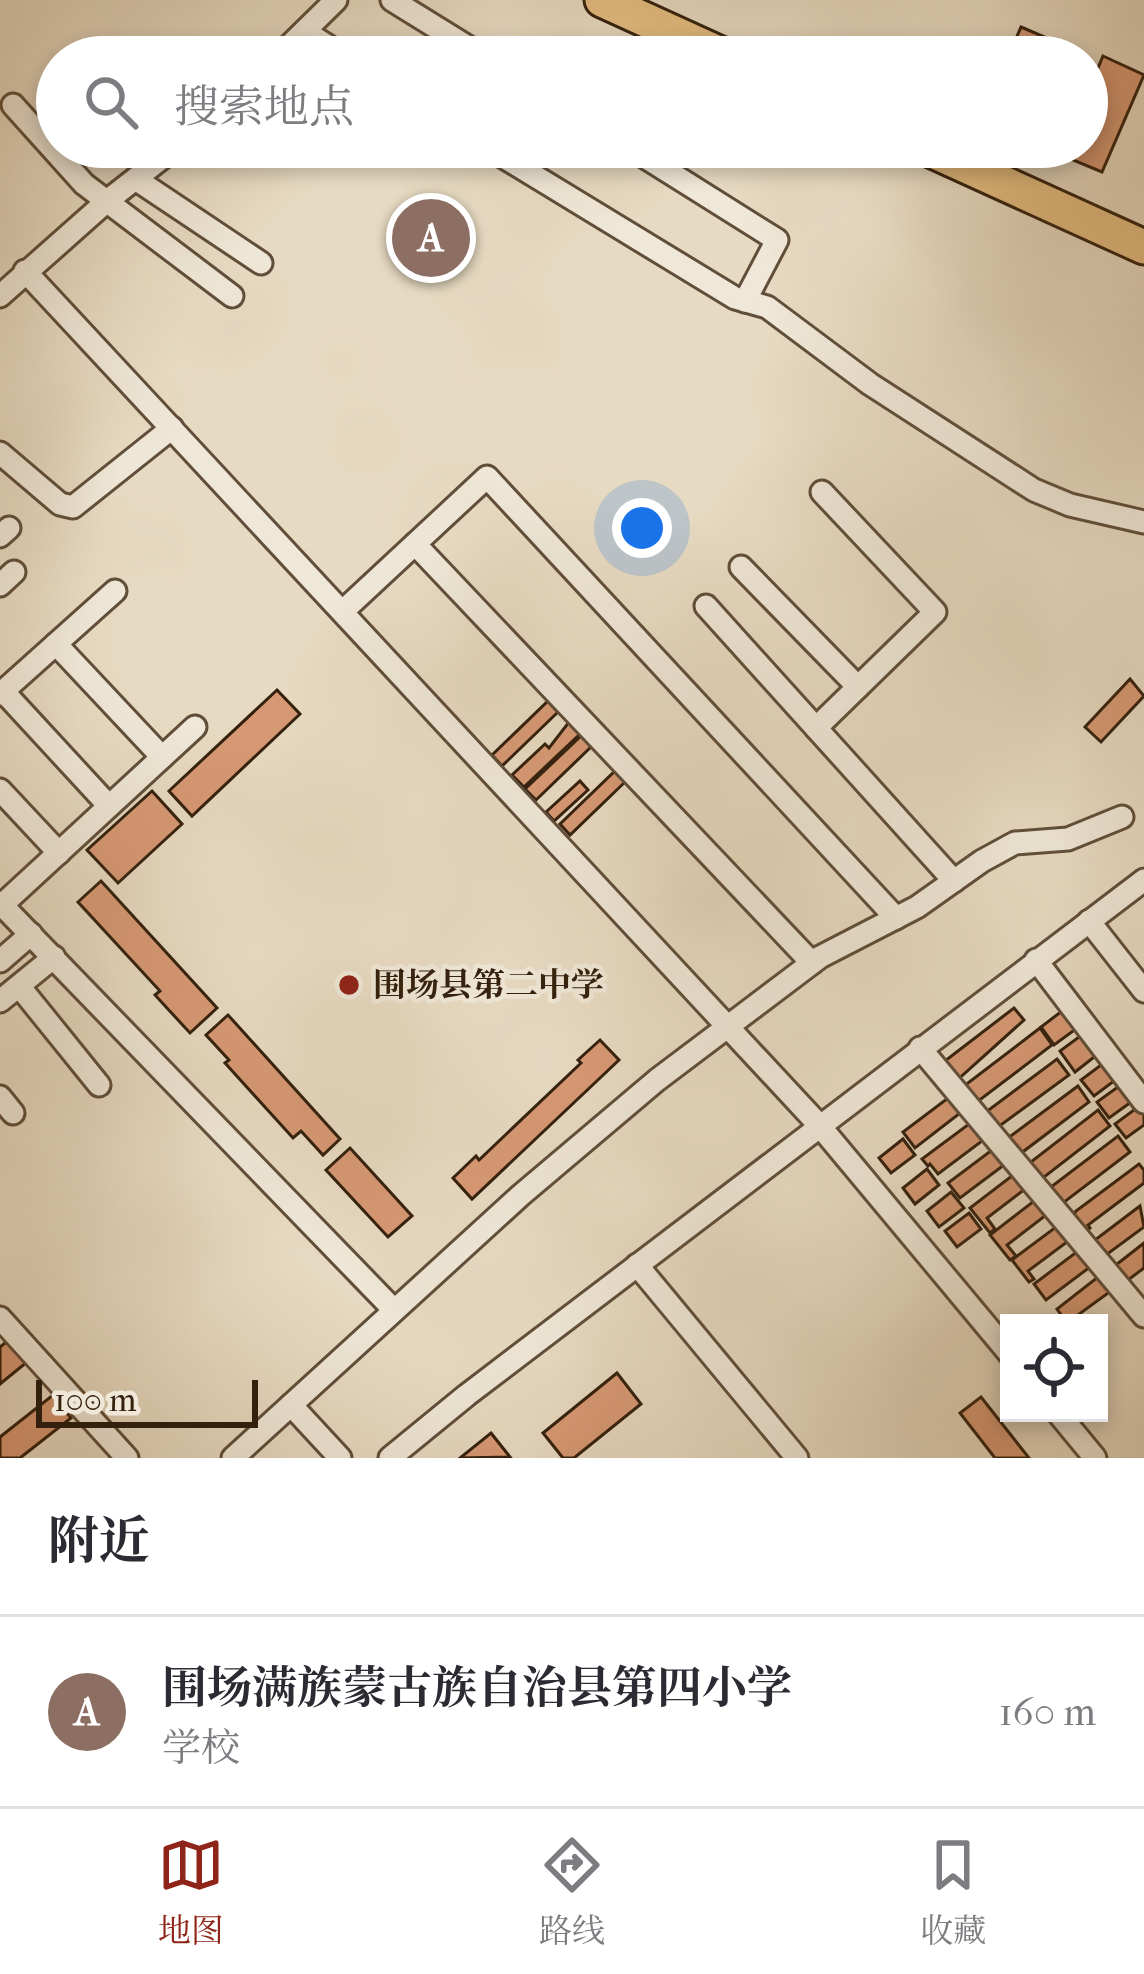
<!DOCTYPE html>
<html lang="zh">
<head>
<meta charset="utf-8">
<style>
  :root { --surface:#fff; --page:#f7f7f7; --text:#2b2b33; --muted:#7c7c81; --line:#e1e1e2; --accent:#8f2418 }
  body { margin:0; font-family:"IM FELL French Canon","Noto Serif SC",serif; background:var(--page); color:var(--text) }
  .controls { position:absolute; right:36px; bottom:36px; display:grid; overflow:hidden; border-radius:0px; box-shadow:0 6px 18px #0003 }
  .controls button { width:108px; height:108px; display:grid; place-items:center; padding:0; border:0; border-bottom:3px solid var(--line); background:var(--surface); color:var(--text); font:60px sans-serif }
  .scale { position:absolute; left:36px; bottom:30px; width:222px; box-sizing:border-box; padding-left:12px; border:6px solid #33200d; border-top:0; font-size:33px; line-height:42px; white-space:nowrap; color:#33200d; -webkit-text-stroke:9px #efe7d7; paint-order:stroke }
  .you { position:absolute; left:642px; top:528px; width:42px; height:42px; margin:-30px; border:9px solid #fff; border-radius:50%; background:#1a73e8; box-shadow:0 0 0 18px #1a73e833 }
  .badge { display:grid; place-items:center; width:78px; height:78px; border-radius:50%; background:var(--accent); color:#fff; font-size:39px; font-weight:700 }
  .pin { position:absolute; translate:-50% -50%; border:6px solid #fff; box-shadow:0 3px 12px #0006 }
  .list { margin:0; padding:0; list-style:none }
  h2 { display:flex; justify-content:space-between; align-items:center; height:156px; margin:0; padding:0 48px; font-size:51px }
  h2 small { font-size:39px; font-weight:400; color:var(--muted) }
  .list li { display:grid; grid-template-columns:78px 1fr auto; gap:36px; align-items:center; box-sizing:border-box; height:192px; padding:0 48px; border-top:3px solid var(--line) }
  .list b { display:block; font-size:45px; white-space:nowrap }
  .list p { margin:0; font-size:39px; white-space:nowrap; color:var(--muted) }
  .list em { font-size:39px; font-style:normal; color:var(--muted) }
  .icon { flex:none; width:66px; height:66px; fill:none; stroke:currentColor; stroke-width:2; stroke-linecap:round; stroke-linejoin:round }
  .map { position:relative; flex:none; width:1144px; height:1458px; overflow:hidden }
  .search { position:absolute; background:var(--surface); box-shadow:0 6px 18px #0003; left:36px; right:36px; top:36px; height:132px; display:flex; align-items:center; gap:30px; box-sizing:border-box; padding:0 42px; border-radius:66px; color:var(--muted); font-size:45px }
  .sheet { height:348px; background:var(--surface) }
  nav { display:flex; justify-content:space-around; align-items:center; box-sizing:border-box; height:168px; border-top:3px solid var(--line); background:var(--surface); font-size:33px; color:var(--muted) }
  nav a { display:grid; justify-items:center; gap:6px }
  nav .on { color:var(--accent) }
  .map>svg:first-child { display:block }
  .building { fill:#d79974; stroke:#33200d; stroke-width:3 }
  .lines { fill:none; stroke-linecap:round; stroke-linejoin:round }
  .minor-casing { stroke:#604e3a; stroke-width:27 }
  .highway-casing { stroke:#33200d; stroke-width:39 }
  .minor { stroke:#efe7d7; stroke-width:21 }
  .highway { stroke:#e4bd81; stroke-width:33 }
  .poi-dot { fill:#8f2418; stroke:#efe7d7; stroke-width:4.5 }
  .labels { text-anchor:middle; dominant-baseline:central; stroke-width:9; stroke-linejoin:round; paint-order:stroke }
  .poi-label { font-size:33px; font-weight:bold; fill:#33200d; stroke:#efe7d7; text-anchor:start }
</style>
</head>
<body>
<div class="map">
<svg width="1144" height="1458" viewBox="0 0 1144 1458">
  <rect width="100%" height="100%" fill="#e7dac2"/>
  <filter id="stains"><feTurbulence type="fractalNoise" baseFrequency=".00167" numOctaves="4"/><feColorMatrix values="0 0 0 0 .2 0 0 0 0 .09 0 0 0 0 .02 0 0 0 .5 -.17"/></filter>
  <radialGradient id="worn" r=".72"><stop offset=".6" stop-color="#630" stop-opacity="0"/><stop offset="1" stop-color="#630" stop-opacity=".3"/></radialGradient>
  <g class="building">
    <path d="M1021 27 1047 38 1039 57H1008Z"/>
    <path d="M1103 56 1144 75 1102 172 1061 155 1065 147 1073 150 1087 147V94Z"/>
    <path d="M1130 679 1144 696 1101 742 1085 727Z"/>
    <path d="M277 690 300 714 192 816 169 791Z"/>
    <path d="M548 701 558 712 502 766 492 755Z"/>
    <path d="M569 722 580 734 524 787 512 775 545 744 549 748Z"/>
    <path d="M582 735 592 746 536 800 525 789Z"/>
    <path d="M616 770 626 781 570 835 560 824Z"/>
    <path d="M580 781 588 790 554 821 546 812Z"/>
    <path d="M152 791 182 824 118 883 87 850Z"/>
    <path d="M101 881 217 1008 190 1033 155 995 160 991 78 902Z"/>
    <path d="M1014 1008 1024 1020 955 1082 941 1064Z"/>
    <path d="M1066 1008 1080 1026 1054 1045 1041 1027Z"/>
    <path d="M228 1015 340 1139 323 1155 301 1131 293 1138 225 1063 229 1060 206 1035Z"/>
    <path d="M1040 1028 1052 1045 977 1102 964 1086Z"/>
    <path d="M1083 1034 1098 1054 1075 1072 1060 1051Z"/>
    <path d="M600 1040 619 1060 472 1199 453 1178 476 1156 479 1160 581 1063 578 1060Z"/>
    <path d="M1057 1059 1069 1075 994 1130 982 1115Z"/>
    <path d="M1105 1062 1118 1078 1094 1096 1081 1080Z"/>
    <path d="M1122 1084 1134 1100 1109 1118 1097 1102Z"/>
    <path d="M1078 1086 1089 1102 1016 1157 1004 1141Z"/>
    <path d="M952 1095 964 1110 915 1148 903 1132Z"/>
    <path d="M1138 1107 1144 1114V1125L1126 1138 1115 1124Z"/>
    <path d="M1098 1110 1110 1126 1039 1181 1027 1165Z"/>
    <path d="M973 1121 986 1138 938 1174 930 1164 928 1166 922 1159Z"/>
    <path d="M1118 1136 1130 1152 1059 1206 1047 1190Z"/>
    <path d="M903 1139 915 1155 891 1173 879 1158Z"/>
    <path d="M996 1147 1008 1162 960 1198 948 1183Z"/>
    <path d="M350 1148 412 1216 388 1237 326 1170Z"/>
    <path d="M1139 1164 1144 1170V1183L1088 1225 1090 1228 1083 1234 1072 1218 1076 1211Z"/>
    <path d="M927 1169 939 1185 915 1204 903 1188Z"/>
    <path d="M1017 1172 1029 1186 987 1218 995 1229 990 1233 970 1208Z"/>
    <path d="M951 1192 964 1208 939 1227 927 1211Z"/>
    <path d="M1038 1198 1050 1212 1007 1245 1016 1256 1010 1260 990 1235Z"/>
    <path d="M1140 1206 1144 1227 1102 1258 1091 1243Z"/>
    <path d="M969 1213 981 1229 957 1247 945 1231Z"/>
    <path d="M1060 1224 1071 1239 1028 1271 1034 1279 1029 1282 1012 1260Z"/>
    <path d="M1144 1243V1268L1124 1283 1112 1268Z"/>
    <path d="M1082 1248 1094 1264 1046 1300 1034 1284Z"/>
    <path d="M1103 1273 1115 1288 1067 1323 1057 1309Z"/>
    <path d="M9 1340 27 1362 0 1384V1347Z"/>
    <path d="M617 1373 641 1404 574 1458H563L543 1433Z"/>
    <path d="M53 1395 71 1418 20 1458H0V1437Z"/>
    <path d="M981 1397 1029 1458H995L960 1413Z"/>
    <path d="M491 1433 510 1457 460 1458Z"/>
  </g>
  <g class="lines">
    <g class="minor-casing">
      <g id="minor">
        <path d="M392 0 484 57"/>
        <path d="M306 32 345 57"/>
        <path d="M278 57 336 0"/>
        <path d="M13 105 84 184 232 296"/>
        <path d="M487 147 735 298 767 307 870 384 1034 490 1070 505 1144 522"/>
        <path d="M629 147 777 240 745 301"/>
        <path d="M137 180 261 263"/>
        <path d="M25 271 819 1125 1009 1353"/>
        <path d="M0 296 107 201 176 147"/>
        <path d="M0 453 60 504 73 507 172 428"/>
        <path d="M0 536 9 528"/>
        <path d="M415 544 812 963"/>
        <path d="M741 567 858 687"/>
        <path d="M0 585 14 572"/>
        <path d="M706 606 954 881"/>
        <path d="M343 611 487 477 896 918"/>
        <path d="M56 644 162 757"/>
        <path d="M3 691 109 806"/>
        <path d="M0 694 115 591"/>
        <path d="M816 728 935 612 822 492"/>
        <path d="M0 790 59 853"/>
        <path d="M0 903 394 1310"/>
        <path d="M2 905 195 727"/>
        <path d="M1089 921 1144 991"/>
        <path d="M1036 960 1144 1102"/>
        <path d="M0 961 31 934"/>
        <path d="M19 986 99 1085"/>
        <path d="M0 1001 54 957"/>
        <path d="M920 1048 1144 1316"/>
        <path d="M0 1097 13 1113"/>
        <path d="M637 1265 797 1458"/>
        <path d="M0 1318 127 1458"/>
        <path d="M291 1405 340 1458"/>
        <path d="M1058 1413 1095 1458"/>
        <path d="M233 1458 521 1195 657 1080 820 957 917 907 982 861 1015 843 1068 839 1122 817"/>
        <path d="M390 1458 467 1395 1144 880"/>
      </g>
    </g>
    <g class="highway-casing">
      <g id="highway">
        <path d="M602 0 727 57"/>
        <path d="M924 147 1144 247"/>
      </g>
    </g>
    <use href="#minor" class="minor"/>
    <use href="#highway" class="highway"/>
  </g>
  <circle class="poi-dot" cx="349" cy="985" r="12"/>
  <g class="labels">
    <g class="poi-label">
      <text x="373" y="985">围场县第二中学</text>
    </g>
  </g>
  <rect width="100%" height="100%" filter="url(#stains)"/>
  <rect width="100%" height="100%" fill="url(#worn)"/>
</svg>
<div class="controls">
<button><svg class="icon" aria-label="locate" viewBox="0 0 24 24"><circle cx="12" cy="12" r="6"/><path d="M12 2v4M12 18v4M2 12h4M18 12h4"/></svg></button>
</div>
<div class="scale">100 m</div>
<div class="you"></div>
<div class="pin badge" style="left:431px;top:238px;background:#8d6e63">A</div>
<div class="search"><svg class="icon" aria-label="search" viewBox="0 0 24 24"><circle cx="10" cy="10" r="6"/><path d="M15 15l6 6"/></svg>搜索地点</div>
</div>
<section class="sheet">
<h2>附近<small></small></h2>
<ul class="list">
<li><span class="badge" style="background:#8d6e63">A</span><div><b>围场满族蒙古族自治县第四小学</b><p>学校</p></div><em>160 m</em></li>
</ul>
</section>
<nav>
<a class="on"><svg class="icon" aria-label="map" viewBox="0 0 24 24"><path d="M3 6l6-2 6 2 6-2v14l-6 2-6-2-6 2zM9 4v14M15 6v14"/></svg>地图</a>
<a><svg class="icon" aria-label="directions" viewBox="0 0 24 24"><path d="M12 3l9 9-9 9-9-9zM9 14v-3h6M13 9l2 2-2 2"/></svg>路线</a>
<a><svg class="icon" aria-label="saved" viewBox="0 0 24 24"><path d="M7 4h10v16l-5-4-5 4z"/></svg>收藏</a>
</nav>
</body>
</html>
